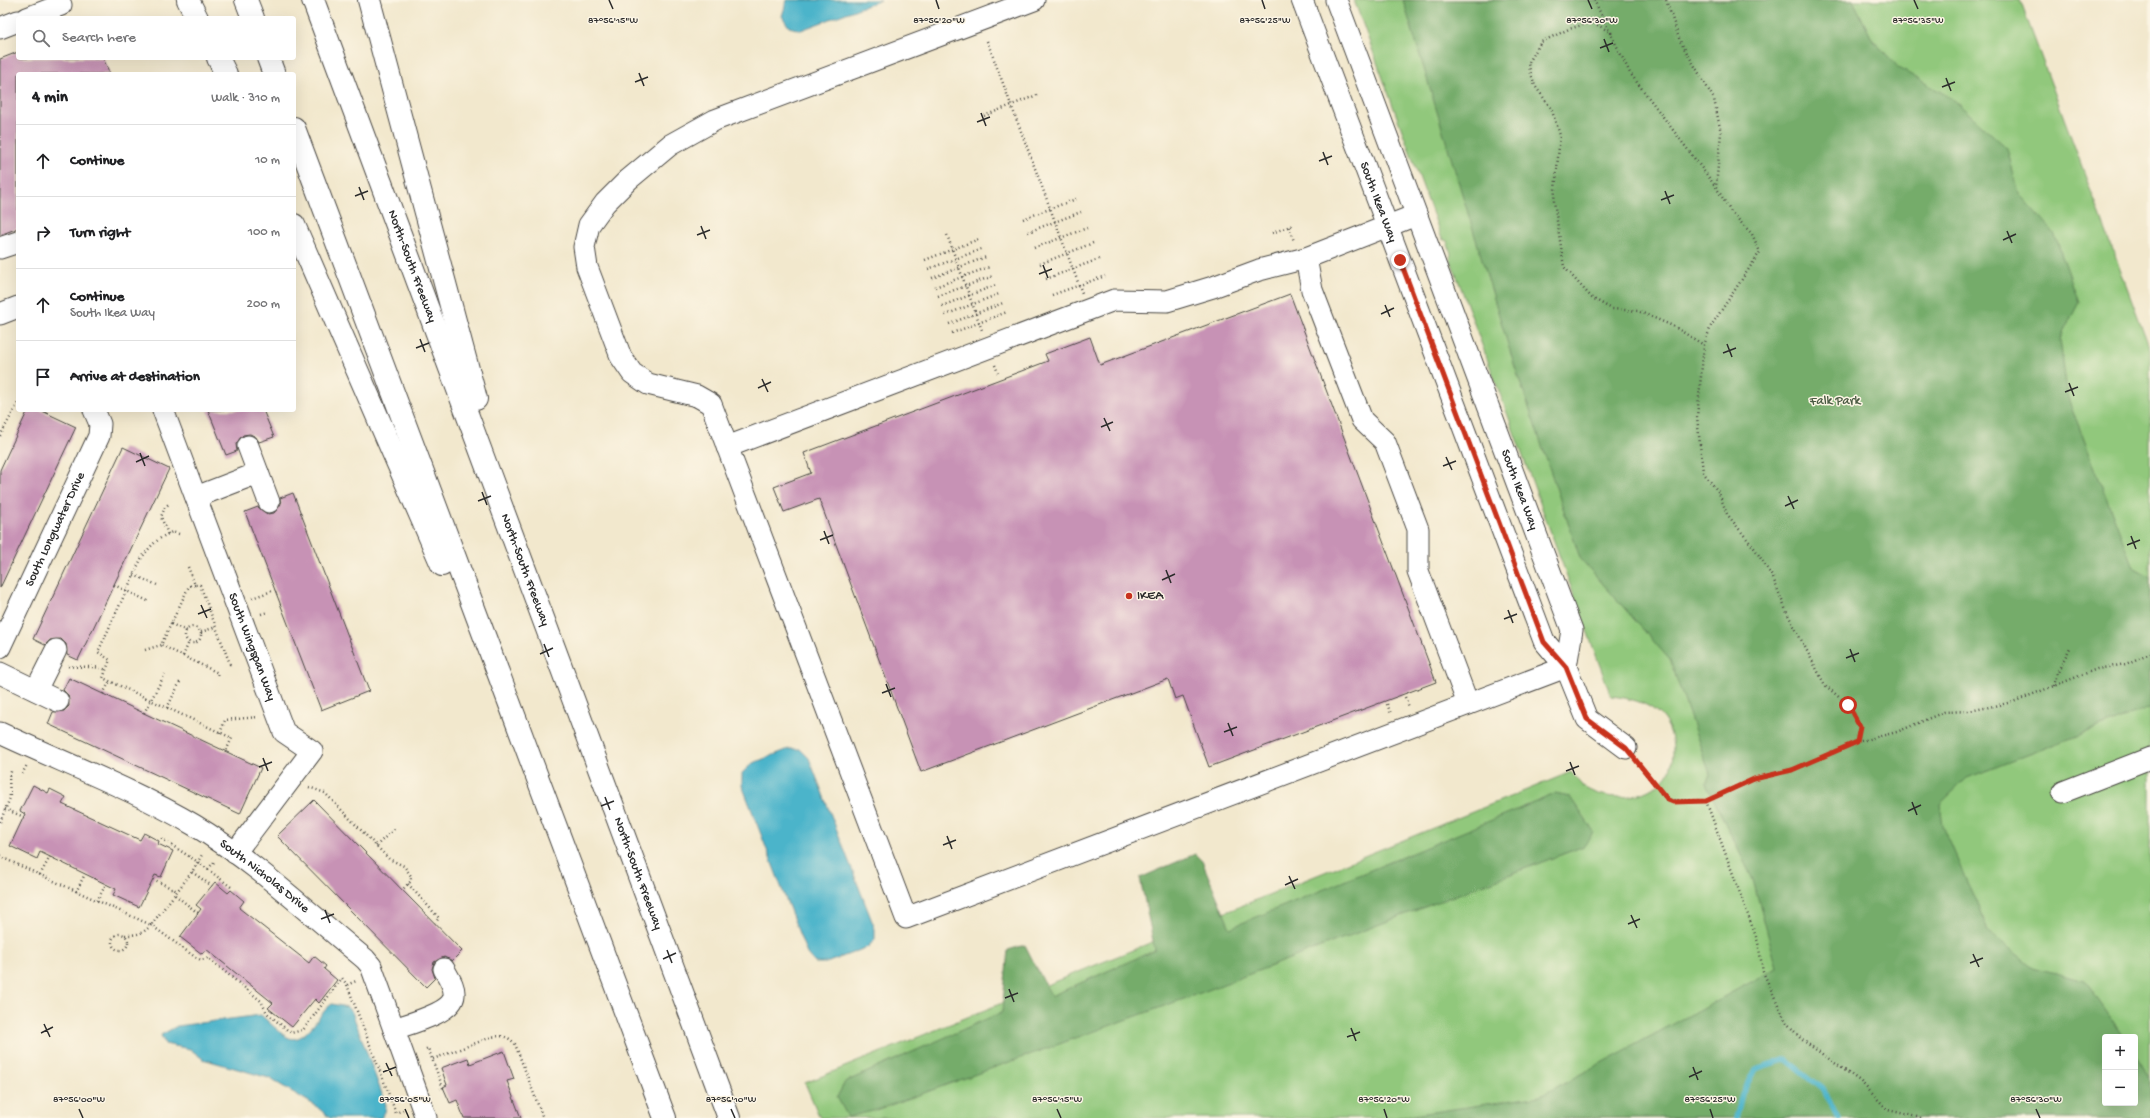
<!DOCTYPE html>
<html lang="en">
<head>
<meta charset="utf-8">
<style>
  :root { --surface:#fff; --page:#f6f6f6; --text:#202124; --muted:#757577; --line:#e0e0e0 }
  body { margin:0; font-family:"Gochi Hand",sans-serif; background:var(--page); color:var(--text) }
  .controls { position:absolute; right:12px; bottom:12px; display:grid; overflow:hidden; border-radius:4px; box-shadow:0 4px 16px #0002 }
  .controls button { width:36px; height:36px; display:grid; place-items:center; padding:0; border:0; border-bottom:1px solid var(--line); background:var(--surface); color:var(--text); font:20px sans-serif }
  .stop { position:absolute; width:12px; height:12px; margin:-9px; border:3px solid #c8321e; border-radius:50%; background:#fff }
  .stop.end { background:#c8321e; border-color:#fff; box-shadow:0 1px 4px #0008 }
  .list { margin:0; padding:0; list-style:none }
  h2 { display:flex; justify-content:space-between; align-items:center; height:52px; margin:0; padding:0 16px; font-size:17px }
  h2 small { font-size:13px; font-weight:400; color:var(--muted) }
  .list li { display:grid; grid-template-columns:26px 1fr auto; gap:12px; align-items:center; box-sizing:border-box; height:72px; padding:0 16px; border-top:1px solid var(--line) }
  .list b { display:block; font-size:15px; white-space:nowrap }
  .list p { margin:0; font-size:13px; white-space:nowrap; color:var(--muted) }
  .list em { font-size:13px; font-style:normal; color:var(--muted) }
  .icon { flex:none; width:22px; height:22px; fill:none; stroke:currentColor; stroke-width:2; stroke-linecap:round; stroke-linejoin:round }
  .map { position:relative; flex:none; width:2150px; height:1118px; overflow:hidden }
  .search { position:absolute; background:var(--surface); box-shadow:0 4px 16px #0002; left:16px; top:16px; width:280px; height:44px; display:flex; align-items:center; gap:10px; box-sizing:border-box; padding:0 14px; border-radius:4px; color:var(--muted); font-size:15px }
  .panel { position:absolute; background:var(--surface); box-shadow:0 4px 16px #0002; left:16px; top:72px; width:280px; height:340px; border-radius:4px }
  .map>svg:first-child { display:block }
  .green { fill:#91c87b; stroke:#5e7a53; fill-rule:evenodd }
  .forest { fill:#74ac6b; stroke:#506c4b }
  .water { fill:#4bb4ca; stroke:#3b707a }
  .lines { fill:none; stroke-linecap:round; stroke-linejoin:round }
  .stream { stroke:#4bb4ca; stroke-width:5.5 }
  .building { fill:#c792b5 }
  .minor-casing { stroke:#494743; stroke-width:23 }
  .highway-casing { stroke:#494743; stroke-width:24 }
  .path { stroke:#494743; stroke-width:2.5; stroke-dasharray:1 3; stroke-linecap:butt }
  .minor { stroke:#fff; stroke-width:21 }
  .highway { stroke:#fff; stroke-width:22 }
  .route { stroke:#c8321e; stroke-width:5 }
  .ticks { fill:none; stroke:#2b2b2b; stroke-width:1.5 }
  .poi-dot { fill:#c8321e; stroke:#fcf5e5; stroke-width:1.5 }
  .labels { text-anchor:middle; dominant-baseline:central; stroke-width:3; stroke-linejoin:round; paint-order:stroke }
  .street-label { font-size:13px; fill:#2b2b2b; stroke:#fcf5e5 }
  .park-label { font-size:13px; fill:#4a5a43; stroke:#fcf5e5 }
  .poi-label { font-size:13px; fill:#2b2b2b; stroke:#fcf5e5; text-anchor:start }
  .ticks-label { font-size:10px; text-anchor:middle; fill:#2b2b2b; stroke:#fcf5e5; stroke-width:3; stroke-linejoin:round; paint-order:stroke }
</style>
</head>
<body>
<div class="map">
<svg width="2150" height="1118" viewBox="0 0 2150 1118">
  <rect width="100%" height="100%" fill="#fcf5e5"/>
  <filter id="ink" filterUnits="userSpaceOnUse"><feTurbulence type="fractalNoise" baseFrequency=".025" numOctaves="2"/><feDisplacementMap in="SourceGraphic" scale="8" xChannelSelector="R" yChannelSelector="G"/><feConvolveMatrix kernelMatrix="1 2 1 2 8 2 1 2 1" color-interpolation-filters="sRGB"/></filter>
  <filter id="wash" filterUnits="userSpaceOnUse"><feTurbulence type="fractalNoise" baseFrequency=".012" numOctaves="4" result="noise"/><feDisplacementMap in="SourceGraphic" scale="16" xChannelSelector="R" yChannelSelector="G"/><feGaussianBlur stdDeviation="0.9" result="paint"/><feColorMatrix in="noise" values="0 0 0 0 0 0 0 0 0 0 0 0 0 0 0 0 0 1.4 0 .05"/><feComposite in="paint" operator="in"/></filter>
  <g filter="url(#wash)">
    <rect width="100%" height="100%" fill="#f2e8cd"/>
    <path class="green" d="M1354 0H2020L2150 349V1118H820L805 1083 1571 772C1575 777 1580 784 1585 788 1611 803 1646 799 1666 777 1671 772 1672 761 1673 754 1674 713 1647 700 1611 696L1450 258 1451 254 1447 241 1442 239ZM2105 1037H2135V1103H2105Z"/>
    <g class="forest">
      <path d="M1403 0H1853L1872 39 1899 68 1953 99 2007 148 2019 194 2054 233 2079 302 2060 339 2068 398 2133 567 2150 576V708L1967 778 1940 804 1943 826 1989 932 2033 967 2085 981 2124 1037H2105V1103H2135V1054L2150 1078V1118H1393L1540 1096 1777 968 1753 880 1706 784 1710 774 1670 660 1580 558 1513 361Z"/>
      <path d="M1555 794 1570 797 1594 832 1584 846 1203 992 877 1110 848 1117 837 1097 845 1082 1002 1012 1008 950 1025 945 1051 996 1155 950 1140 878 1195 854 1202 861 1230 928Z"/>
    </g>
    <g class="water">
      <path d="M787 0H881L801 30 789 27 782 16Z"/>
      <path d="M789 749H800L809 758 875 929V939L868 947 826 963H815L807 954 742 785V773L753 763Z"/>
      <path d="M332 1004 347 1007 352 1012 386 1105 385 1112 381 1118H330L316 1106 269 1078 203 1059 190 1049 165 1044 161 1035 177 1026 261 1015C269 1022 278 1031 287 1037 305 1047 319 1012 332 1004Z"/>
    </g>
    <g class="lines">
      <path class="stream" d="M1736 1118 1742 1094 1755 1069 1786 1059 1823 1089 1838 1118"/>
    </g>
    <g id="blocks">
      <g class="building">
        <path d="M18 52V58H103L110 74H18V228L0 235V59Z"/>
        <path d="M1290 294 1436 682 1209 767 1183 696 1175 699 1168 679 921 772 819 499 784 512 774 487 811 473 804 453 1048 361 1045 354 1090 337 1100 365Z"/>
        <path d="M28 410H40L76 427 0 588V470Z"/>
        <path d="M208 410H263L274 437 259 442 256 437 250 434 243 435 236 444 237 451 226 455Z"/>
        <path d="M123 447 169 469 78 660 67 655 66 644 61 639 50 640 45 645 33 639Z"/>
        <path d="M293 493 369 691 321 710 245 512 258 507 267 514 274 513 281 504 280 498Z"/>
        <path d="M69 678 261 768 240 814 48 724 53 712 64 711 69 706 68 695 63 690Z"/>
        <path d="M33 785 48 793 50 789 66 797 62 804 140 840 144 833 159 841 158 844 173 851 161 877 155 875 139 907 113 895 116 889 40 852 37 859 10 846 25 814 20 811Z"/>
        <path d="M314 800 462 951 452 961 444 957 434 962 432 969 435 978 426 987 277 836Z"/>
        <path d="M215 882 228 893 231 890 244 901 239 908 309 963 314 956 326 966 324 969 337 980 319 1003 315 999 292 1027 268 1008 273 1003 206 949 202 954 180 937 201 909 196 905Z"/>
        <path d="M504 1051 514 1079 507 1081 521 1118H464L457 1100 450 1103 443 1087 447 1085 441 1068 468 1058 470 1064Z"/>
      </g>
    </g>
  </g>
  <g filter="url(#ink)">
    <use href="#blocks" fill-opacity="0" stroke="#494743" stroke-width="1"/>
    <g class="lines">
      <g class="minor-casing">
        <g id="minor">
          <path d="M1034 0 715 120 670 145 628 180 605 203 589 225 584 247 587 267 621 357 632 373 648 384 697 396 711 404 906 918 1566 667"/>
          <path id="s1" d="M1302 0 1544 641 1566 667 1587 719 1626 748"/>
          <path id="s2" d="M1336 0 1572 630 1566 667"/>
          <path d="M27 18 61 5 57 0"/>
          <path d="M0 28 18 21"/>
          <path d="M0 248 18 242"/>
          <path d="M1306 258 1312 290 1362 420 1385 442 1418 529V571L1468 704"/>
          <path d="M0 314 18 307"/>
          <path id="s3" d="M163 410 284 732 312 751 235 853"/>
          <path d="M248 446 269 502"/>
          <path d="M727 447 1114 300 1167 301 1213 287 1259 270 1306 258 1416 215"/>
          <path d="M196 497 258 473"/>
          <path id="s4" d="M0 647 99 436 100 424 94 410"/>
          <path d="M0 673 58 701"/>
          <path d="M36 690 56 650"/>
          <path id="s5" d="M0 733C64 763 133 789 194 825 254 861 311 915 365 959L371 966 426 1118"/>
          <path d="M2063 792 2150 758"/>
          <path d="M394 1029C408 1024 453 1013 454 995 455 986 448 977 444 969"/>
        </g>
      </g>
      <g class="highway-casing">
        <g id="highway">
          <path d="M188 0 197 18"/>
          <path d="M246 0 253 18"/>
          <path id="s6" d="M313 0 729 1118"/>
          <path d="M369 0 476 399"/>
          <path d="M218 58 226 74"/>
          <path d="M268 58 274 74"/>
          <path d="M294 128 665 1118"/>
          <path d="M294 225 442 565"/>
        </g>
      </g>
      <g class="path">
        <path d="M1594 0 1630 73 1716 187 1731 212 1752 234 1760 252 1711 326 1704 345 1697 417 1703 472 1719 493 1727 514 1755 549 1773 578 1787 613 1825 685 1848 705 1860 727 1857 742 1792 770 1754 779 1706 801 1667 800 1637 762"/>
        <path d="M1666 0 1680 41 1714 99 1721 133 1716 187"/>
        <path d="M1612 33 1592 22 1569 29 1541 42 1528 64 1535 86 1551 108 1560 135 1554 201 1564 267 1592 298 1612 309 1638 311 1673 326 1704 345"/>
        <path d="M987 41 1082 293"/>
        <path d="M984 116 1037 95"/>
        <path d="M1023 219 1076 199"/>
        <path d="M1289 227 1294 241"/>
        <path d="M1028 232 1081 212"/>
        <path d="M1272 233 1293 225"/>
        <path d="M947 235 982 330"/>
        <path d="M1034 248 1087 228"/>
        <path d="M925 260 979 239"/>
        <path d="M1040 264 1093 243"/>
        <path d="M928 269 982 249"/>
        <path d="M932 278 986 257"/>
        <path d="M1046 279 1099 259"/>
        <path d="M935 287 989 267"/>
        <path d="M1052 295 1105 276"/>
        <path d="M938 296 993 276"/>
        <path d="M942 306 996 285"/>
        <path d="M945 315 999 294"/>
        <path d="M949 324 1003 303"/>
        <path d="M952 333 1007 312"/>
        <path d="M995 365 998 373"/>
        <path d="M0 436 18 403"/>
        <path d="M168 534 161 517 165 507 170 503"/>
        <path d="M179 534 172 532C158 538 150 546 141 559L98 652 110 660 103 678 232 738 226 751"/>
        <path d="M188 567 195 585H200L230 664 232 663"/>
        <path d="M134 575 157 585"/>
        <path d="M114 585 150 602"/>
        <path d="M195 585 189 586 161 645 218 673 217 676"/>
        <path d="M252 598 275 590"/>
        <path d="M261 614 268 612"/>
        <path d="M171 624 187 631"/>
        <circle cx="193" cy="635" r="8"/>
        <path d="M201 632 216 627"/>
        <path d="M145 650 161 645"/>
        <path d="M183 656 189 642"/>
        <path d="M68 666C82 668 94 665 107 670"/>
        <path d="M2054 686 2057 673 2071 646"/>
        <path d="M103 694 110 681"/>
        <path d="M1405 697 1409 707"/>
        <path d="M1387 704 1391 714"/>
        <path d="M167 708 180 682"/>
        <path d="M144 713 165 674"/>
        <path d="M220 733 225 720 258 717"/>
        <path d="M1857 742 1897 732 1944 712 1970 711 2013 702 2097 669 2126 664 2150 653"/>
        <path d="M22 774 27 765"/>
        <path d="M309 787 325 793 389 859 404 866 411 876V881L402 890"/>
        <path d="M1706 801 1758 942 1763 972 1786 1022 1801 1039 1860 1081 1888 1110 1921 1118"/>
        <path d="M5 809 24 817"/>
        <path d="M0 822 10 798 9 777 12 769"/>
        <path d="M162 838V839L198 862 231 887 233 885"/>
        <path d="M376 846 396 827"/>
        <path d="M0 855 3 858 151 925 192 872 203 853"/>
        <path d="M208 869 215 861"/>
        <path d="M192 872 212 886"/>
        <path d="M40 875 50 857"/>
        <path d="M153 879 177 891"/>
        <path d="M408 884 439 918 435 923"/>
        <path d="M76 892 85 874"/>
        <path d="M175 895 198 913"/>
        <path d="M97 901 106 884"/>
        <circle cx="120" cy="942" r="8"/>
        <path d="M125 935C137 935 143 934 151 925L195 957 201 960 208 958 261 1001 267 1013 291 1033 303 1030 342 978 347 985 396 1113 403 1110"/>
        <path d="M347 985 356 981"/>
        <path d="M426 1049 428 1048 443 1088 440 1089"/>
        <path d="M433 1059 492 1037C502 1035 508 1036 515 1044L543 1118"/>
      </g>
      <use href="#minor" class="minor"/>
      <use href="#highway" class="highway"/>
    </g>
  </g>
  <g class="lines" filter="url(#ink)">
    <path class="route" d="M1400 260 1544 642 1566 667 1587 719 1626 748 1668 800 1673 802 1706 801 1754 779 1792 770 1857 742 1860 727 1848 705"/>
  </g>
  <path class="ticks" d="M609 0 613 9M936 0 939 9M1262 0 1265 9M1588 0 1592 9M1914 0 1918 9M1604 39 1609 52M1600 48 1613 43M639 73 644 86M1946 78 1951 91M635 82 648 77M1942 87 1955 82M981 113 986 126M977 122 990 117M1323 152 1328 165M1319 161 1332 156M359 187 364 200M1665 191 1670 204M355 196 368 191M1661 200 1674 195M701 226 706 239M2007 231 2012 243M697 235 710 230M2003 240 2016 234M1043 265 1048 278M1039 274 1052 269M1385 305 1390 317M1381 314 1394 308M420 339 425 352M1727 344 1732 357M416 348 429 343M1723 353 1736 348M762 379 768 392M2069 383 2074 396M758 388 771 382M2065 392 2078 387M1104 418 1110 431M1101 427 1113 422M140 453 145 466M1446 457 1452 470M136 462 149 456M1443 466 1456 461M482 492 487 505M1788 496 1794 509M478 501 491 496M1785 506 1798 500M824 531 829 544M2131 536 2136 549M820 540 833 535M2127 545 2140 540M1166 570 1171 583M1162 580 1175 574M201 605 207 618M1508 610 1513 623M198 614 211 609M1504 619 1517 614M544 644 549 657M1850 649 1855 662M540 654 553 648M1846 658 1859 653M886 684 891 697M882 693 895 688M1228 723 1233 736M1224 732 1237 727M263 758 268 771M1570 762 1575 775M259 767 272 762M1566 771 1579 766M605 797 610 810M1912 802 1917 815M601 806 614 801M1908 811 1921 805M947 836 952 849M943 845 956 840M1289 876 1295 889M1285 885 1298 879M325 910 330 923M1631 915 1637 928M321 919 334 914M1628 924 1640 919M667 950 672 963M1973 954 1979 967M663 959 676 953M1970 963 1983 958M1009 989 1014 1002M1005 998 1018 993M44 1024 50 1037M1351 1028 1356 1041M41 1033 53 1027M1347 1037 1360 1032M386 1063 392 1076M1693 1067 1698 1080M383 1072 396 1067M1689 1077 1702 1071M79 1109 83 1118M405 1109 409 1118M731 1109 735 1118M1057 1109 1061 1118M1384 1109 1387 1118M1710 1109 1713 1118M2036 1109 2040 1118"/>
  <circle class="poi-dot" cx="1129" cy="596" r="4"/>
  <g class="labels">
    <g class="street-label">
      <text stroke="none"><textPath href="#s1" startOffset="216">South Ikea Way</textPath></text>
      <text stroke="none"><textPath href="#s6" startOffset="284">North-South Freeway</textPath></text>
      <text stroke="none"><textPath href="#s2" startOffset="523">South Ikea Way</textPath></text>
      <text stroke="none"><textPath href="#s4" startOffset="130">South Longwater Drive</textPath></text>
      <text stroke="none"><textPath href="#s6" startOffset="608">North-South Freeway</textPath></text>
      <text stroke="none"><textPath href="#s3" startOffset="253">South Wingspan Way</textPath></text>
      <text stroke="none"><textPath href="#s6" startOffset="932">North-South Freeway</textPath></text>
      <text stroke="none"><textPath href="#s5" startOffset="302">South Nicholas Drive</textPath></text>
    </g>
    <g class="park-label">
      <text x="1835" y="401">Falk Park</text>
    </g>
    <g class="poi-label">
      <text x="1137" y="596">IKEA</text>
    </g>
  </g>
  <g class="ticks-label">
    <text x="613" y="23">87°56'15"W</text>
    <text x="939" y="23">87°56'20"W</text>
    <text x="1265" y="23">87°56'25"W</text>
    <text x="1592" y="23">87°56'30"W</text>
    <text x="1918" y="23">87°56'35"W</text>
    <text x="79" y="1102">87°56'00"W</text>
    <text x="405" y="1102">87°56'05"W</text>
    <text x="731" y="1102">87°56'10"W</text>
    <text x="1057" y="1102">87°56'15"W</text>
    <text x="1384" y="1102">87°56'20"W</text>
    <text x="1710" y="1102">87°56'25"W</text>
    <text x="2036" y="1102">87°56'30"W</text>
  </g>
</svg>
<div class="controls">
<button>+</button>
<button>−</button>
</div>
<div class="stop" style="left:1848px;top:705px"></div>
<div class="stop end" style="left:1400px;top:260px"></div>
<div class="search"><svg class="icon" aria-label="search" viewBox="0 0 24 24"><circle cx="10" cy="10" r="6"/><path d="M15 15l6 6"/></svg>Search here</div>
<section class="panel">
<h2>4 min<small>Walk · 310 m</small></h2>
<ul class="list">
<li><svg class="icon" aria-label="ahead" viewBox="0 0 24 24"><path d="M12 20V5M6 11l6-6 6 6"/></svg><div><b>Continue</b></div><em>10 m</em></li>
<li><svg class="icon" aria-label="right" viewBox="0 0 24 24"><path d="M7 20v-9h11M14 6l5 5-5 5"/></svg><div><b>Turn right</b></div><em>100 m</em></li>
<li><svg class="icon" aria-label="ahead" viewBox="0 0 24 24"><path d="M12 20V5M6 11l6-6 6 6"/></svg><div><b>Continue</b><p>South Ikea Way</p></div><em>200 m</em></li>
<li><svg class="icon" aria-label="arrive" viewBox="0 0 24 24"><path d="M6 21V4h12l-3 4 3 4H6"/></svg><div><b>Arrive at destination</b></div></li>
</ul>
</section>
</div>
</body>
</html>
